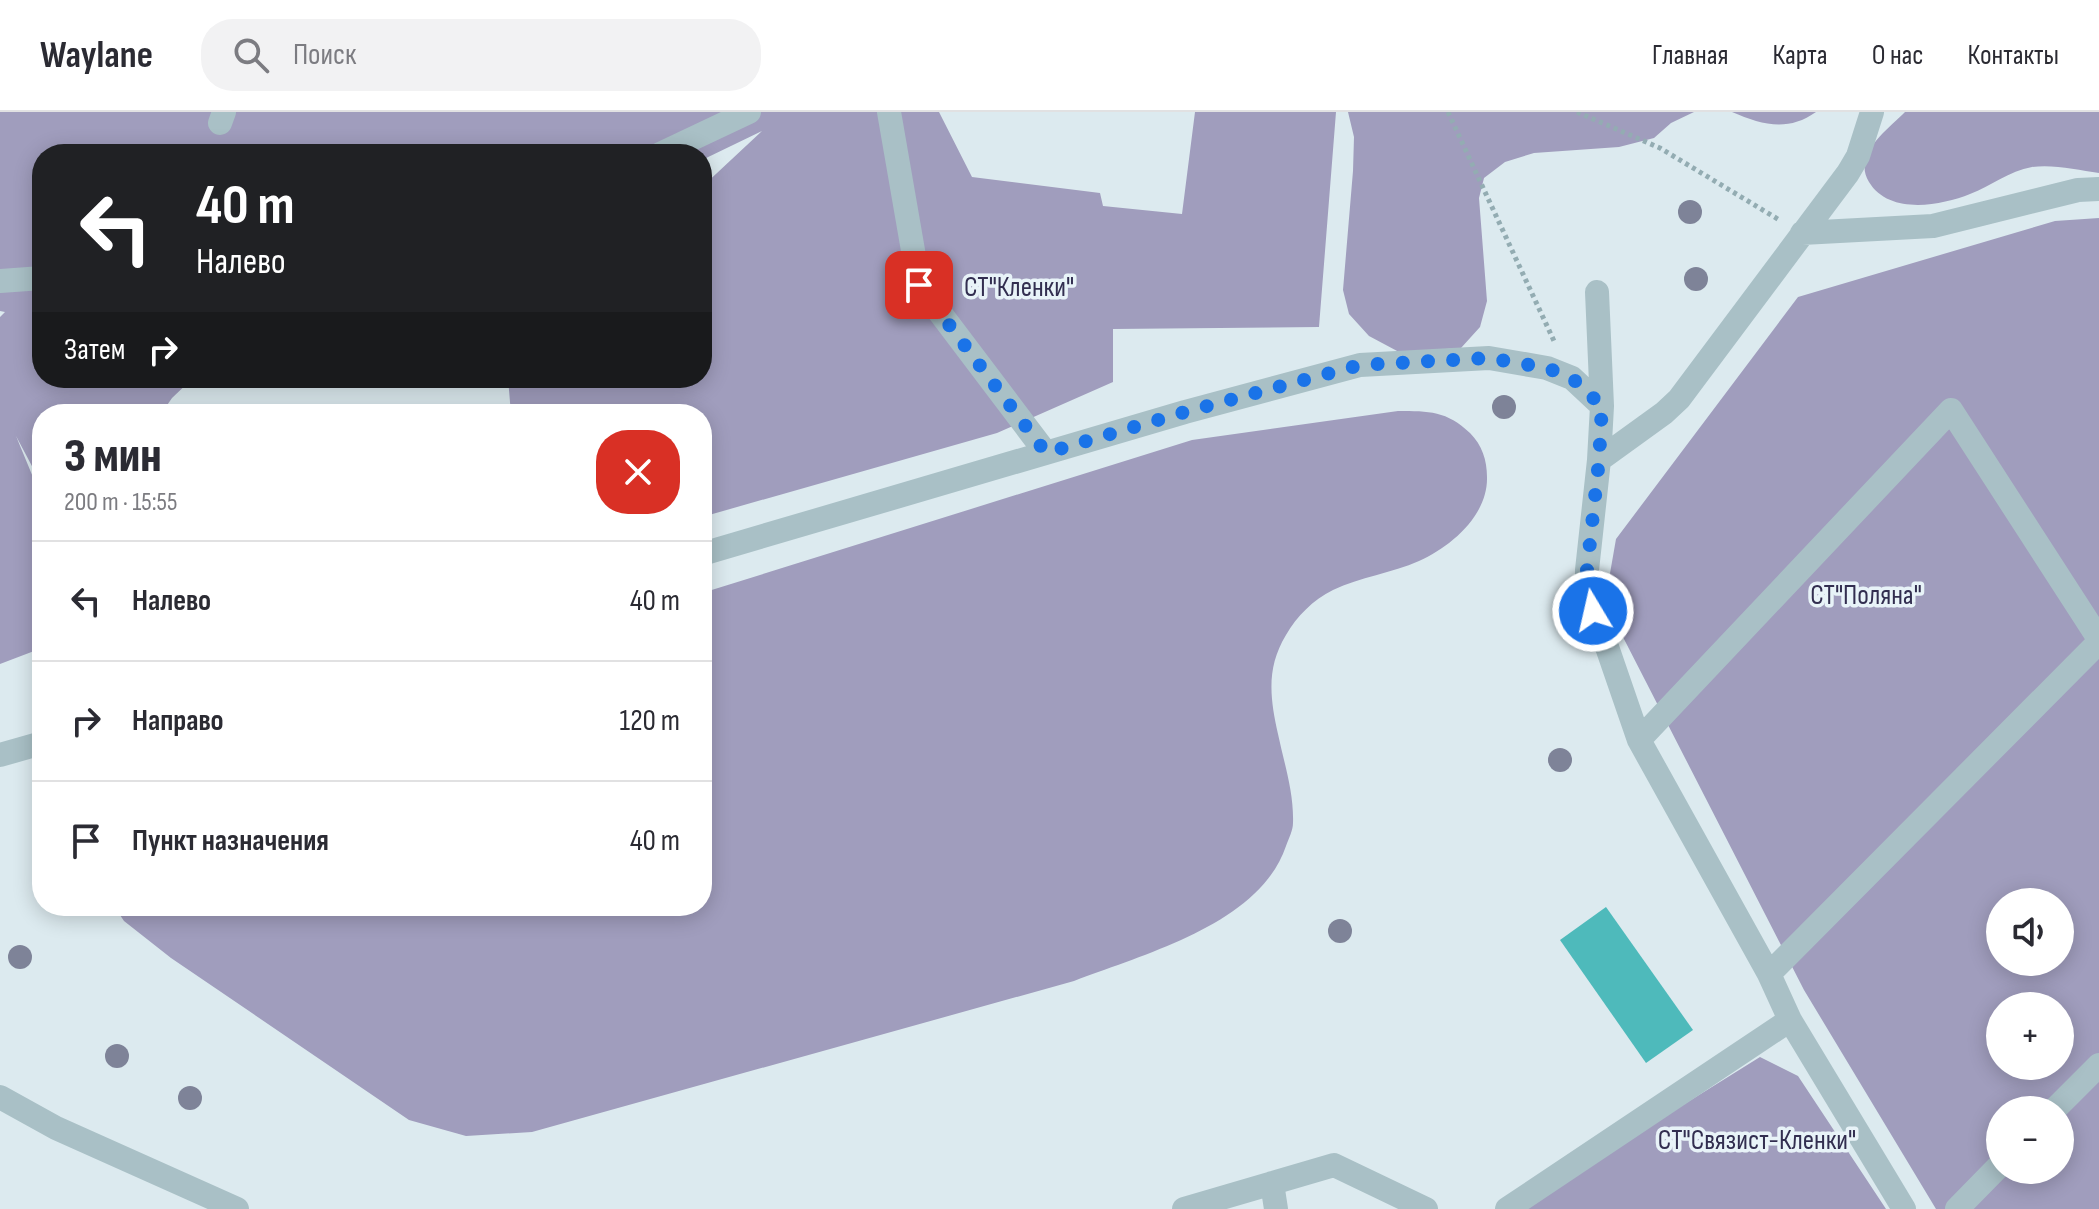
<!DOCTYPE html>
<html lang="ru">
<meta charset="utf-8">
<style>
body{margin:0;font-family:"Sofia Sans Condensed",sans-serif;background:#f2f2f3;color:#2b2b33;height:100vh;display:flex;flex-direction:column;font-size:30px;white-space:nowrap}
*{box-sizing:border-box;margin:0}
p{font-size:26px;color:#7c7c81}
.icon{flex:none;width:44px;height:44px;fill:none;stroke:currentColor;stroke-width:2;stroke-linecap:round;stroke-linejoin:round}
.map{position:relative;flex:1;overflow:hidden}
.panel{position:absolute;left:32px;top:292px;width:680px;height:512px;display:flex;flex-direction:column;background:#fff;border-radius:32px;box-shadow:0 4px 20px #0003}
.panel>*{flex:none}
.banner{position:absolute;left:32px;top:32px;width:680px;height:244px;border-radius:32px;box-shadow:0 4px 20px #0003;background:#202124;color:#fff;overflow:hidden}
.fabs{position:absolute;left:1986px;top:776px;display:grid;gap:16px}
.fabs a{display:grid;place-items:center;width:88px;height:88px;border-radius:50%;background:#fff;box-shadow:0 4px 20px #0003;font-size:40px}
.pin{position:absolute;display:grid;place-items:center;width:68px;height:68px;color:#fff;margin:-34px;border-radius:16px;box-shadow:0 4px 12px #0006}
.me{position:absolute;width:88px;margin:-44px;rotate:351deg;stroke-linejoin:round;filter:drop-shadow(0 0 6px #0008)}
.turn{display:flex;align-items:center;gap:28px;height:168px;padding:0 32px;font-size:36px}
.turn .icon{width:104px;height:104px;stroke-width:2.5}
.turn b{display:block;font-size:56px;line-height:68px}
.then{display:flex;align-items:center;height:76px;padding:0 32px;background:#0003;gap:16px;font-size:30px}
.round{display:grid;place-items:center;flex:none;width:84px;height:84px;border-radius:32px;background:#f2f2f3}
.headline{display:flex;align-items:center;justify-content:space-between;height:136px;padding:0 32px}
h1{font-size:48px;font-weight:800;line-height:60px}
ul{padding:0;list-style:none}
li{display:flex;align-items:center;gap:24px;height:120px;padding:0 32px;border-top:2px solid #e1e1e2}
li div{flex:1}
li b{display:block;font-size:30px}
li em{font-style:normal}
header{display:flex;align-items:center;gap:48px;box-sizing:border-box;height:112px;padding:0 40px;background:#fff;border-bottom:2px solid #e1e1e2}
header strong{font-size:38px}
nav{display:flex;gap:44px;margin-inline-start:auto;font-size:28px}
.search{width:560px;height:72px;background:#f2f2f3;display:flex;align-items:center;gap:20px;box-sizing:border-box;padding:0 28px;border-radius:32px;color:#7c7c81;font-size:30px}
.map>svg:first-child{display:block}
</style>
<header>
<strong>Waylane</strong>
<div class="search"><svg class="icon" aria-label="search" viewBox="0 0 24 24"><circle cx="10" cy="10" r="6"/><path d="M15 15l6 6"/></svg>Поиск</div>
<nav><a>Главная</a><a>Карта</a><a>О нас</a><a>Контакты</a></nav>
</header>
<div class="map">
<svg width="2099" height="1097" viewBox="0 0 2099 1097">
<rect width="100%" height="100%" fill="#dceaef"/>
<path fill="#a09dbd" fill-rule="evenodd" d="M0,0h939l33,65 128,16 3,13 79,8 13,-102h141l-17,215 -206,2v53l-116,51 -295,84v-103h-191l-3,-36h194v-191l60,-56 -60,29v-6h-660v224h151l-21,20 -11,16h-119v71l-26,-49 26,63v149l-42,16v-347l5,-5 -5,-1z
M1348,0h346l-23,11 -17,15 -35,9 -85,6 -29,9 -21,16 -5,20 8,103 -7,26 -19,21 -62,4 -30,-16 -20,-22 -6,-24 10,-119 1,-34z
M1732,0h84c-28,20 -54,13 -84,0z
M1905,0h194v61c-21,-3 -46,-9 -67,-6 -23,4 -41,19 -62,27 -30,12 -81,21 -101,-12 -17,-27 19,-53 36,-70z
M2099,106v991h-163l-132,-219 -199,-388 11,-63 182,-242 257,-76zM2000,790h60v60h-60zM2000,894h60v60h-60zM2000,998h60v60h-60z
M1398,299c31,0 49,0 72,22 12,12 17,27 17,44 1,38 -35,69 -68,84 -27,12 -59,16 -86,29 -20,10 -36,26 -47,45 -20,33 -16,63 -8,99 6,29 16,58 15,89 0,7 -4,15 -7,23 -26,78 -142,108 -212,135l-542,151 -66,4 -57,-16 -238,-162 -47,-37 -10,-15h588v-313l490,-153z
M1760,945l38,19 88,133h-370z"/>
<path fill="#4ebabb" d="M1606,795l87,123 -47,33 -86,-123z"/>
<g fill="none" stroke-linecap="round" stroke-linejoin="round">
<path stroke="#93acb2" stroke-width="5" stroke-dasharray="4 4" stroke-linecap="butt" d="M1448,0l106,229
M1577,0l83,36 121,73"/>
<path stroke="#a9c0c6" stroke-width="24" d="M889,0l30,173 127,168
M1872,0l-14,44 -10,17 -169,226 -15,14 -65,47 -12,110v19l52,151 130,234 21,46 114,189
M220,11l4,-11
M660,42l89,-42
M1802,121l131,-7 145,-36 21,-1
M0,169l42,-3
M1597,180l5,114 -3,54
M702,442l483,-142 175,-47 129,-7 58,10 25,10 30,28
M1639,628l312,-330 148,229
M0,643l42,-12
M1769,862l330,-332
M0,985l56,31 181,81
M2054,998l45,-45
M1272,1071l4,26
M1184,1097l150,-44 92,44
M1507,1097l283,-189
M1957,1097l43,-44"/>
</g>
<g fill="#7e8398">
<circle cx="1690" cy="100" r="12"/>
<circle cx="1696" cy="167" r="12"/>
<circle cx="1504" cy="295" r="12"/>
<circle cx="1560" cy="648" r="12"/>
<circle cx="1340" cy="819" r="12"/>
<circle cx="20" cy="845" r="12"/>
<circle cx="117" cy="944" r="12"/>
<circle cx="190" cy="986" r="12"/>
</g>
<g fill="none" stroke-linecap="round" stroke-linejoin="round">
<path stroke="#1a73e8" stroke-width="14" stroke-dasharray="0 25.2" d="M919,173l127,168 139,-41 175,-47 129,-7 58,10 25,10 30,28 -3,54 -12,110v19l6,22"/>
</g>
<g text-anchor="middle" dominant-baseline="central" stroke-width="7" stroke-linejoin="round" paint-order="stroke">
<g font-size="28" fill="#322e50" stroke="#e8f3f8">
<text x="1019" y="175">СТ"Кленки"</text>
<text x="1866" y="483">СТ"Поляна"</text>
<text x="1757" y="1028">СТ"Связист-Кленки"</text>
</g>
</g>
</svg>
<div class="fabs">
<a><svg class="icon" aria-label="sound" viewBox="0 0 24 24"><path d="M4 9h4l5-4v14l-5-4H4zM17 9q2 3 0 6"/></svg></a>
<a>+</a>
<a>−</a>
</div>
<div class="pin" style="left:919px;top:173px;background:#d93025"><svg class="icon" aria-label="arrive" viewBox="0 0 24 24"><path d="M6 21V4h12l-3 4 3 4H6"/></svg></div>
<svg class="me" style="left:1593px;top:499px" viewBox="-20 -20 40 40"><circle r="17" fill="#1a73e8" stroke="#fff" stroke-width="3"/><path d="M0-11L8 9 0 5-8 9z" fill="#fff"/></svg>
<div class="banner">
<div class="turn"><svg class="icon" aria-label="left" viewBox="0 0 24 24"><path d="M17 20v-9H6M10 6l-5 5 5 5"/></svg><div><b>40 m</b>Налево</div></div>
<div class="then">Затем<svg class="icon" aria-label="right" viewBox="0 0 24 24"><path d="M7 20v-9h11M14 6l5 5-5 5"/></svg></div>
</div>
<section class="panel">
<div class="headline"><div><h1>3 мин</h1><p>200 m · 15:55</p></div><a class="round" style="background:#d93025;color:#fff"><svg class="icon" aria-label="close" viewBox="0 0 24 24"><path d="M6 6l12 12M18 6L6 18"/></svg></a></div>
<ul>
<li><svg class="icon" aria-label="left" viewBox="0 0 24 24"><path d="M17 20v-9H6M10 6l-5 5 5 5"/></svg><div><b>Налево</b></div><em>40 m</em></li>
<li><svg class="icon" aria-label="right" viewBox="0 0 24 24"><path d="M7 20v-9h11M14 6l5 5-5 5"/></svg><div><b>Направо</b></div><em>120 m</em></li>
<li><svg class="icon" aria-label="arrive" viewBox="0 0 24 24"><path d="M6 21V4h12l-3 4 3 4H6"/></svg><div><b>Пункт назначения</b></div><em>40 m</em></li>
</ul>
</section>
</div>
